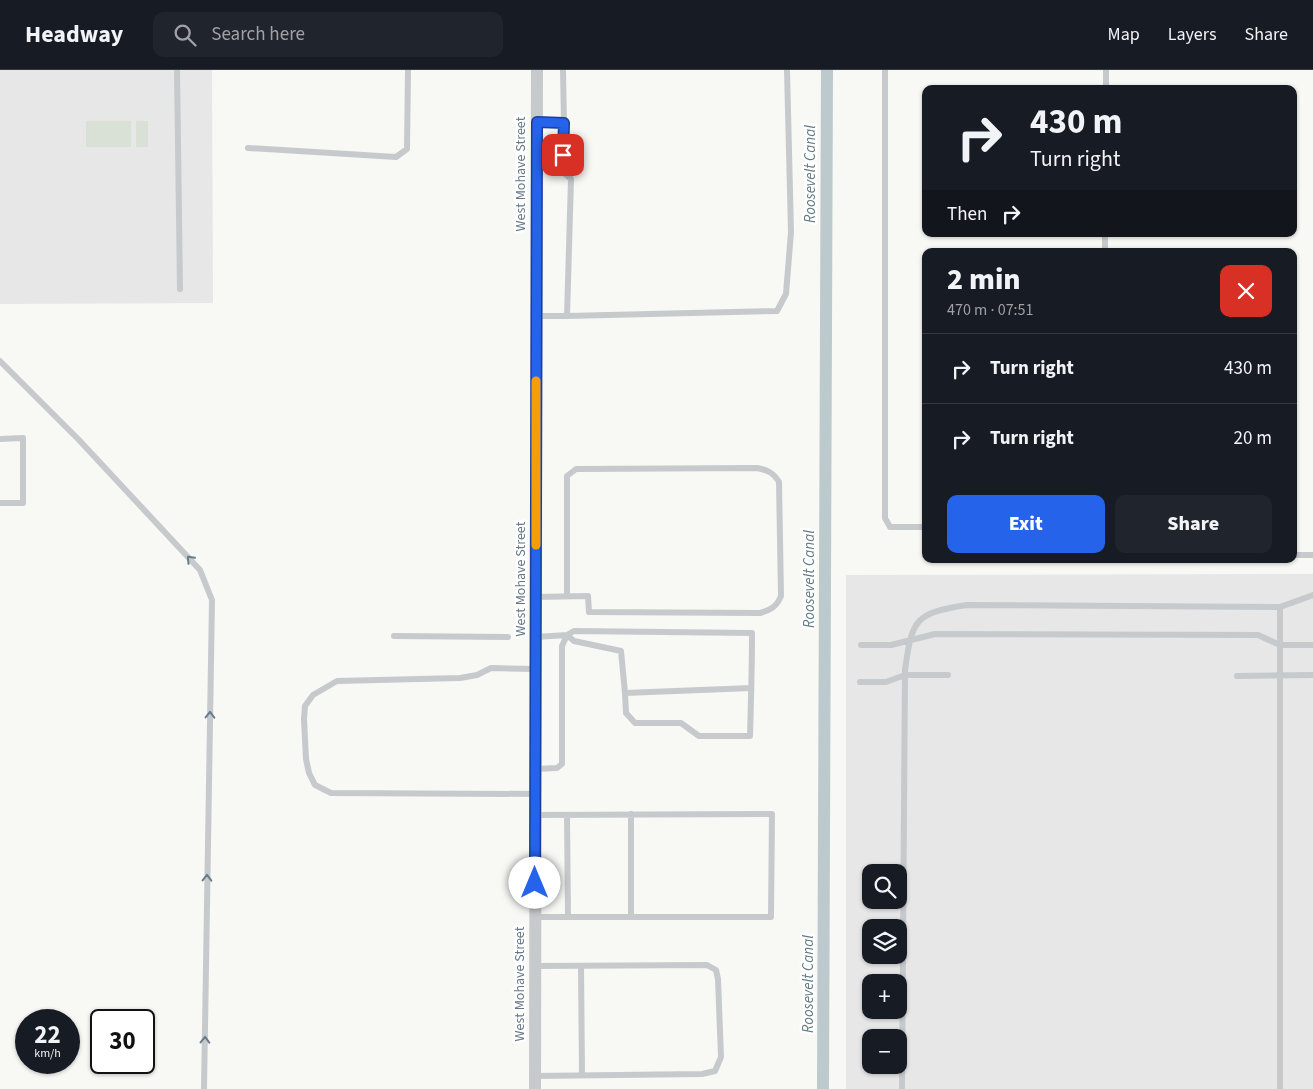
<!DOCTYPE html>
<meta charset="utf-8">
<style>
body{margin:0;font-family:"Source Sans 3",sans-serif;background:#20242c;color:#f1f3f6;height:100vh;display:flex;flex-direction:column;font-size:19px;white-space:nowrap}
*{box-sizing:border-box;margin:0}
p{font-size:16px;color:#9ea1a6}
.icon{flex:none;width:28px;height:28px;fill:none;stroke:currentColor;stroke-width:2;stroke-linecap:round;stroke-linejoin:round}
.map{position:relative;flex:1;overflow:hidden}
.sheet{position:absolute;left:922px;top:178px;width:375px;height:315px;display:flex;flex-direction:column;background:#171b24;border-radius:10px;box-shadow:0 1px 4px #0004}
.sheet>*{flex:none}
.hud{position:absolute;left:922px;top:15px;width:375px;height:152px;border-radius:10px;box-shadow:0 1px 4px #0004;background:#171b24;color:#f1f3f6;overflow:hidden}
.tools{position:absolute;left:862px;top:794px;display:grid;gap:10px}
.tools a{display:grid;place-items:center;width:45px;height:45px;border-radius:10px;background:#171b24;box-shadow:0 1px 4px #0004;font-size:25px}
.speed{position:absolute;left:15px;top:939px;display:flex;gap:10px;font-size:25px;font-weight:700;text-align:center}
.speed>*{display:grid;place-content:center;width:65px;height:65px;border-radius:50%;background:#171b24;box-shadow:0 1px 4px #0004;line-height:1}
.speed small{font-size:12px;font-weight:400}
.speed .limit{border:2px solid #111;border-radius:8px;background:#fff;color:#111}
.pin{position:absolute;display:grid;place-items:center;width:42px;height:42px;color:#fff;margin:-21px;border-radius:10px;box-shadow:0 2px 8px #0006}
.me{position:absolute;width:55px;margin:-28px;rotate:0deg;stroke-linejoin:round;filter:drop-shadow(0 0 4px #0008)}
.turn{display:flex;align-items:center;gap:18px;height:105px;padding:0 25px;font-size:22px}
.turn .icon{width:65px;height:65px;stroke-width:2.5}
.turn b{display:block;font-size:35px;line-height:42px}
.then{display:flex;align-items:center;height:48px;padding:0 25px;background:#0003;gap:10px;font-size:19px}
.round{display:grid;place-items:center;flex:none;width:52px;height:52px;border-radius:10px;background:#20242c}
.headline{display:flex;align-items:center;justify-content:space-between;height:85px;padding:0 25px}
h1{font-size:30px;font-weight:800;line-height:38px}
.cta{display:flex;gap:10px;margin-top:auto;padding:10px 25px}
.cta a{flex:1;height:58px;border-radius:10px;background:#2563eb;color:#fff;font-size:20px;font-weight:800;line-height:58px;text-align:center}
.cta a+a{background:#20242c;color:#f1f3f6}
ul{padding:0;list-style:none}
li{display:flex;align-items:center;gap:15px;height:70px;padding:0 25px;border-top:1px solid #363941}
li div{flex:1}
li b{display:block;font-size:19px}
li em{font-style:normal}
header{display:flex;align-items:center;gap:30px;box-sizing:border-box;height:70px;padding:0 25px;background:#171b24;border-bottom:1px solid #363941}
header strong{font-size:24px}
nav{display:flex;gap:28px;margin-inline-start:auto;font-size:18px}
.search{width:350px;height:45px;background:#20242c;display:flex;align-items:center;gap:12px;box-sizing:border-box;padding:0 18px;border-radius:10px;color:#9ea1a6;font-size:19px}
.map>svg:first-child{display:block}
</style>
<header>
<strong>Headway</strong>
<div class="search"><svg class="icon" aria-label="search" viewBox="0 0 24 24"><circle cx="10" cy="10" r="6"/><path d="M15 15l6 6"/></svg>Search here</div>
<nav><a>Map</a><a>Layers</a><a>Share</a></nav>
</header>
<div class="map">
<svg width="1313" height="1019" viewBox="0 0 1313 1019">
<rect width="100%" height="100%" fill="#f8f8f5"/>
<path fill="#e6e7e6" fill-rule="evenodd" d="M0,0h212l1,233 -213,1z
M1313,504v515h-467v-514zM871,802h28v28h-28zM871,858h28v27h-28zM871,912h28v28h-28zM871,968h28v27h-28z"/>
<path fill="#d9e0d6" d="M86,51h45v26h-45z
M136,51h12v26h-12z"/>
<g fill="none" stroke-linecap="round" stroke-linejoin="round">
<path stroke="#bcc9cd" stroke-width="12" d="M823,1019l4,-1019"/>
<path stroke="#c6cacd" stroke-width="6" d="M177,0l3,219
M563,0l1,53
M885,0v448l5,9h36
M1106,19v-19
M248,78l148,9 11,-8 1,-79
M1105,181v-17
M536,246h31l4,-137 -8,-7 1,-49 -27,-1
M567,246l210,-5 9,-17 5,-62 -4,-162
M0,291l79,79 121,130 12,30 -8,489
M0,369l23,-1v65h-23
M1294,485h19
M536,527l52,-1 1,16 171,1c11,-3 17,-7 21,-17l-2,-114c-6,-10 -12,-12 -22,-14l-181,1 -9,7v120
M1280,537v482
M394,566l114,1
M535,567l32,-2 7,6 47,10 4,42
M861,575h30l44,-11 323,1 22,10h33
M1237,606l76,-1
M860,612h26l19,-7h43
M535,699l22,-1 5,-4v-118l5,-11 7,-4 178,2c0,34 -1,68 -2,103h-51l-18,-13h-46l-9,-10 -1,-20 126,-5
M535,724l-204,-1 -16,-8 -6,-12 -3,-14 -2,-40 1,-13 8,-11 24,-14 123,-3 17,-3 14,-7 44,1
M631,744v103
M535,745l237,-1 -1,103h-236
M567,745l1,101
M581,896l1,109
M535,1006l167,-2 13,-3 6,-14 -3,-78 -2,-9 -9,-5 -172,1
M902,1019l3,-419c7,-51 10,-57 62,-65l313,2 33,-12"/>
<path stroke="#c6cacd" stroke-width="12" d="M535,1019l2,-1019"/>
</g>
<defs><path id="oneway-chevron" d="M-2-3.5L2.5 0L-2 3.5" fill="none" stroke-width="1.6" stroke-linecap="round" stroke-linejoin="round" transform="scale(1.25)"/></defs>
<g stroke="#6a7c8b">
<use href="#oneway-chevron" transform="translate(190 489) rotate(-133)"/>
<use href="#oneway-chevron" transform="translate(210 645) rotate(-89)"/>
<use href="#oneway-chevron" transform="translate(207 808) rotate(-89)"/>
<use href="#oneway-chevron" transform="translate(205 970) rotate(-89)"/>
</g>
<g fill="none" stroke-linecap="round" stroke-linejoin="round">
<defs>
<path id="route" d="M535,813l2,-761 27,1 -1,32"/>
</defs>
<use href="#route" stroke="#184099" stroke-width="12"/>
<use href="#route" stroke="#2563eb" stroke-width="9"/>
<path stroke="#f59e0b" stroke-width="9" d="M536,475v-164"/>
</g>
<g text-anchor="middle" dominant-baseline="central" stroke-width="5" stroke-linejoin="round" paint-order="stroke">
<g font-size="14" fill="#657888" stroke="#fff">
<text transform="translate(521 104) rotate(-90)">West Mohave Street</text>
<text transform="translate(521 509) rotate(-90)">West Mohave Street</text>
<text transform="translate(520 914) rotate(-90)">West Mohave Street</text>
</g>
<g font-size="15" font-style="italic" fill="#617a83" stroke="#fff">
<text transform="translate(810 104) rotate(-90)">Roosevelt Canal</text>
<text transform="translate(809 509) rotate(-90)">Roosevelt Canal</text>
<text transform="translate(808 914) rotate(-90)">Roosevelt Canal</text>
</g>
</g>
</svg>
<div class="tools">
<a><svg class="icon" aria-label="search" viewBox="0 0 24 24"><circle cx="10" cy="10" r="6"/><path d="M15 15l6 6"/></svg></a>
<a><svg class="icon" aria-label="layers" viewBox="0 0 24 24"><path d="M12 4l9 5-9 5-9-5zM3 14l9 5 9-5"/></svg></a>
<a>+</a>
<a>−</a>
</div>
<div class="speed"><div>22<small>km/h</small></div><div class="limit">30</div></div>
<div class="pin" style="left:563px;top:85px;background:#d93025"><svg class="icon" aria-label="arrive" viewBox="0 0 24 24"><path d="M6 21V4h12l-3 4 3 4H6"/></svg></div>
<svg class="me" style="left:535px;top:813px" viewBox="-20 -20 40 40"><circle r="19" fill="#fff"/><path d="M0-13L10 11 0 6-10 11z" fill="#2563eb"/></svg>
<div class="hud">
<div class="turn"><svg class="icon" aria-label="right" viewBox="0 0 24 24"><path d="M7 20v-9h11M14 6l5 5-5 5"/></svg><div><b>430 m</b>Turn right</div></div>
<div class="then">Then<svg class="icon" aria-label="right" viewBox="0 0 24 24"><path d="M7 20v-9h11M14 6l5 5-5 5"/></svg></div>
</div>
<section class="sheet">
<div class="headline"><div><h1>2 min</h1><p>470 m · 07:51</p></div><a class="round" style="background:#d93025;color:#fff"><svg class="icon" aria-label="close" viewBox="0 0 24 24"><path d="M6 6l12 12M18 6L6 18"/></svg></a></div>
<ul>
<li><svg class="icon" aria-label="right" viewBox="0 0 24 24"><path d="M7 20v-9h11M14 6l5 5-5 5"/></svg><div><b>Turn right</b></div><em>430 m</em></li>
<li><svg class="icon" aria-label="right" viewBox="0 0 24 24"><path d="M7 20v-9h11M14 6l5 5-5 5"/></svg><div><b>Turn right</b></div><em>20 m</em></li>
</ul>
<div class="cta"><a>Exit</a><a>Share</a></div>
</section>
</div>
